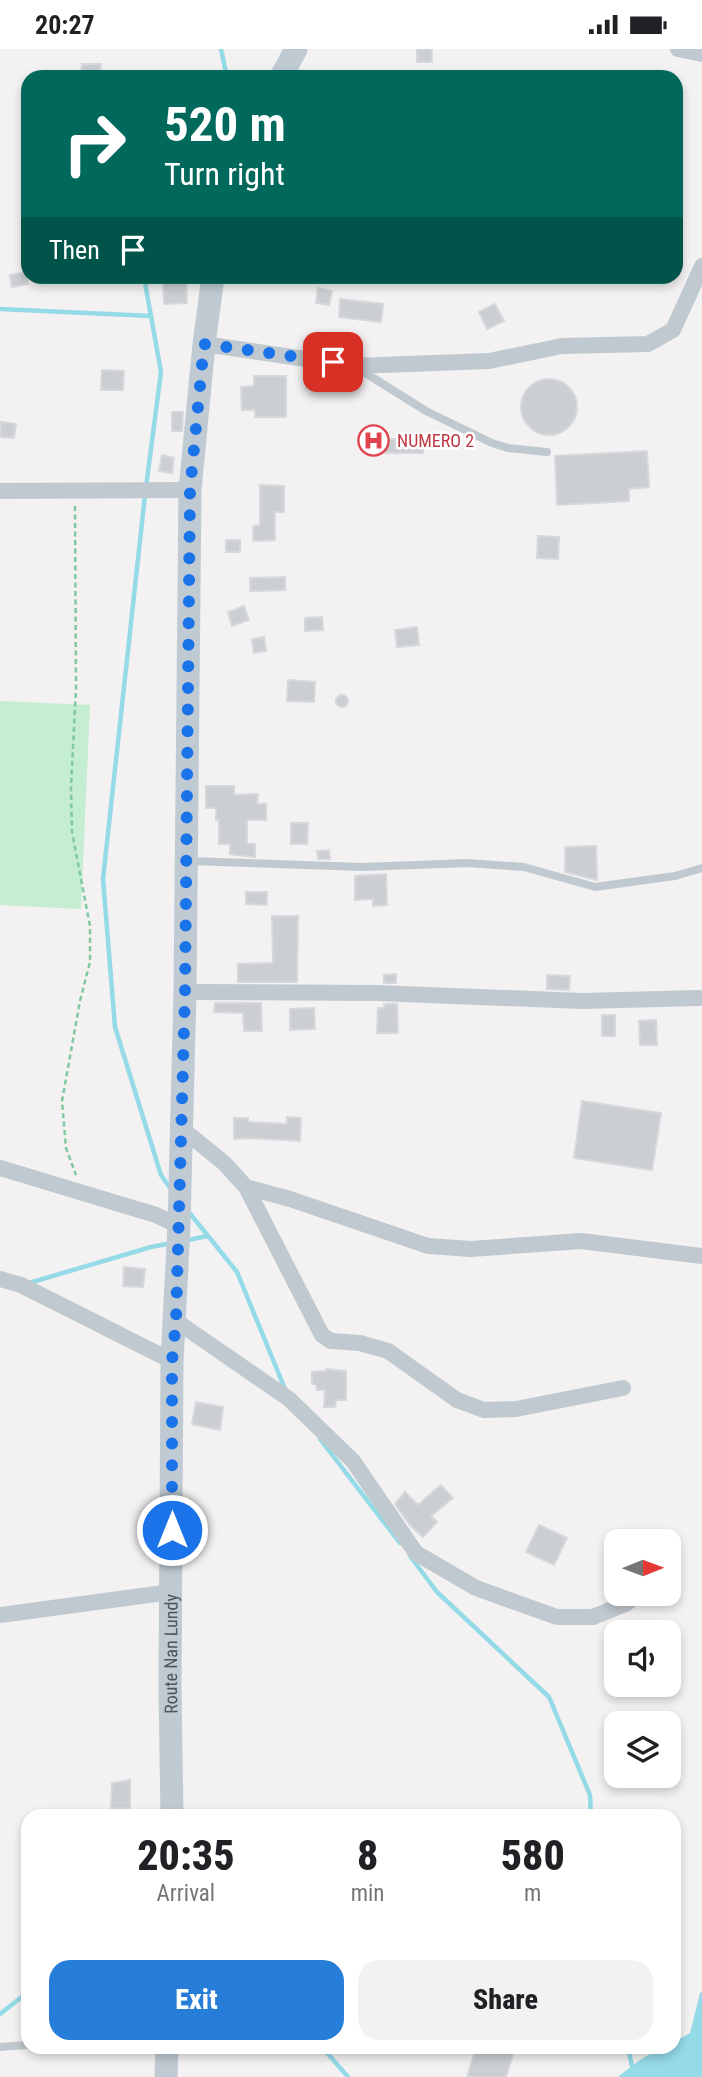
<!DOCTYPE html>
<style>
body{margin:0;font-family:"Roboto Condensed",sans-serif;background:#f2f2f2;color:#202124;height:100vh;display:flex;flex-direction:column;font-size:26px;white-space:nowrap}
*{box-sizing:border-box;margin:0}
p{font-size:23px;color:#757577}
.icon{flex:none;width:38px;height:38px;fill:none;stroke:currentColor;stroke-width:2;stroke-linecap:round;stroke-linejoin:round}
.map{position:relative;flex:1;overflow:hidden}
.drawer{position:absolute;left:21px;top:1760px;width:660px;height:245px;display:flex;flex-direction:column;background:#fff;border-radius:21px;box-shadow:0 4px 10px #0003}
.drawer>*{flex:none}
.top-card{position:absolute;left:21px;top:21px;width:662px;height:214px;border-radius:21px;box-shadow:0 4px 10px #0003;background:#00695c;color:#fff;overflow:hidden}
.needle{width:46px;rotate:89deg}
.controls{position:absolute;left:604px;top:1480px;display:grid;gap:14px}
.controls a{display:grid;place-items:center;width:77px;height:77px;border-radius:14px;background:#fff;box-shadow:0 4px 10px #0003;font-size:35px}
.pin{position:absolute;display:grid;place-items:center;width:60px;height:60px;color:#fff;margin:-30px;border-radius:14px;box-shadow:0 4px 10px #0006}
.me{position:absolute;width:77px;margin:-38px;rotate:0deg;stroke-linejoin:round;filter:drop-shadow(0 0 5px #0008)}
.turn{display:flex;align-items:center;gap:24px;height:147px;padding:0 28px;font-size:32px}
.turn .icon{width:91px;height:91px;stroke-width:2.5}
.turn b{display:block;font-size:49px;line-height:60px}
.then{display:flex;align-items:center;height:66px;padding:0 28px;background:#0003;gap:14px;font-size:26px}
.eta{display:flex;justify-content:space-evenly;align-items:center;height:119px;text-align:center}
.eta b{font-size:42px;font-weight:800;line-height:49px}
.primary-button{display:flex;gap:14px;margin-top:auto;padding:14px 28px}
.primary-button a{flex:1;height:80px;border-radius:21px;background:#267ed9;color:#fff;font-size:28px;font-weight:800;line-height:80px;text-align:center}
.primary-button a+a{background:#f2f2f2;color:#202124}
.status{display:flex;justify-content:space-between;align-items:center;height:49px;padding:0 35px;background:#fff;direction:ltr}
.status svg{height:19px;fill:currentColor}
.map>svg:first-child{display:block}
</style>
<div class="status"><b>20:27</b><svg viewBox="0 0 49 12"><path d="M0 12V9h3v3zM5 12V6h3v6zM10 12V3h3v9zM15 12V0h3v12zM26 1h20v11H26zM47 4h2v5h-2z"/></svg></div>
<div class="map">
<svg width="702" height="2028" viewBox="0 0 702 2028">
<rect width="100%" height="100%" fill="#f3f1f1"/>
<path fill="#c4edd1" d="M0,652l90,4 -9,204 -81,-4z"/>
<path fill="#94dae7" d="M702,1943v85h-84c15,-12 36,-30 56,-30v-5l16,-9 10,-40z"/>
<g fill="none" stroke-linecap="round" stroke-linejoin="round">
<path stroke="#94dae7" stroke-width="4.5" d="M221,0l6,28
M144,228l17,95 -15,115
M0,260l151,7
M145,446l-42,384 12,148 46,148 9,13
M188,1162l49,61 48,117
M184,1192l23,-5
M29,1234l122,-36 21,-4
M320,1390l80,104
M410,1507l27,36 112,105 41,98 1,22
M0,1965l28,-22
M322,1998l26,30
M628,1998l4,19"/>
</g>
<path fill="#cbced3" stroke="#d6d8dc" stroke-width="2" d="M417,0h15v13h-15z
M82,15h19l-2,13h-18z
M26,223l2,12 -16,3 -2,-12z
M163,228h23l1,26 -23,1z
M318,239l14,3 -3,14 -13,-2z
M340,250l43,5 -2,18 -42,-5z
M495,255l9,17 -17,8 -8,-17z
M102,321l22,1 -1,19h-22z
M254,327h32v41h-31v-7h-13l-1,-23 13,-1z
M521 358a28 28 0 1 1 56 0a28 28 0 1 1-56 0Z
M172,363h11l-1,19h-10z
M1,373l15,2 -2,14 -14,-1z
M385,390h38v14h-38z
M647,402l2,36 -20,2v12l-72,4 -2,-49z
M162,406l12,3 -2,15 -13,-2z
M260,436l24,1v26h-9v28l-22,1v-15l7,-1z
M538,487l21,1 -1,22 -21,-1z
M226,491h14v12h-14z
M285,528v13l-35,1v-13z
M244,557l5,14 -17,6 -4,-14z
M322,568l1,13 -18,1v-13z
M417,578l2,18 -22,2 -2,-17z
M264,588l2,14 -12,2 -2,-14z
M288,631l27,2 -1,20 -27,-1z
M336 652a6 6 0 1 1 12 0a6 6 0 1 1-12 0Z
M206,737h28v9l24,-1 -1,10h9v16h-19v24h8v13l-25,-3v-10h-11v-24h-3v-12h-10z
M291,774h17l-1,21h-16z
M596,797l1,34 -32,-8v-25z
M329,801l1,9h-12l-1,-8z
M386,825l1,31 -14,1v-7l-18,1v-24z
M246,843h21v13l-21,-1z
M272,867h26l-1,66h-59v-18l33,-1 2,-1z
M396,925v9h-12v-8z
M547,926l23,1 -1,14 -22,-1z
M215,954h46l1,28h-18l-1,-18 -29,-1z
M384,955h13l1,29h-21l1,-25h7z
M314,959l1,21 -25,1v-21z
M602,966h13v21h-13z
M656,971l1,25h-17l-1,-24z
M582,1052l79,12 -9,57 -78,-12z
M287,1068l14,1 -1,23 -52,-3 -14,1v-21h14v4l39,2z
M124,1218l21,2 -2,18 -20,-1z
M326,1320l20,2v29h-10l-1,7h-11l1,-17h-8l-1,-6h-4v-12l14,-1z
M196,1353l27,5 -3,23 -28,-6z
M441,1436l12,13 -22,18 6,6 -14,15 -13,-12 -15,-21 10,-12 13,13z
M539,1476l28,13 -13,27 -28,-13z
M130,1731v28h-19l1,-25z
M476,1998h23l15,5 -8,25h-39z"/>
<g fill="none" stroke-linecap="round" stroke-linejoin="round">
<path stroke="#7ec9a0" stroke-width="2.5" stroke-dasharray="5 3.5" stroke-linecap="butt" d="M75,457l1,183 -5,98 1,45 18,94v36l-10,39 -18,100 4,47 10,27"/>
<path stroke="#c0c9cf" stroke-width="8" d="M359,320l67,42 66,32 16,5 39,4
M190,812l173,6 104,-4 57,4 71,20 80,-11 27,-8
M0,1998l28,-2"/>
<path stroke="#c0c9cf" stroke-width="16" d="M678,0l24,5
M204,295l150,22 135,-5 73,-15 86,-2 25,-14 29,-64
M0,442l190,-1
M185,943l192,1 205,8 117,-3
M181,1079l43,35 22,24 76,148 9,6 29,2 28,8 69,49 27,10 32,-1 107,-21
M0,1119l156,47 23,11
M246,1138l44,12 138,47 43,3 110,-8 121,15
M0,1230l21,6 151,76
M176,1272l113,78 64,62 63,92 60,35 81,29h36l32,-13 15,-10
M0,1566l171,-23"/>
<g stroke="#c0cad3" stroke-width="23">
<path d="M281,28l15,-28"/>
<path id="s1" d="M172,1768l-2,-130 2,-326 7,-135 6,-234 5,-502 14,-146 9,-67"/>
<path d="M166,2028l1,-30"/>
</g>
</g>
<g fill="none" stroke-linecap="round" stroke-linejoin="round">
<path stroke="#1a73e8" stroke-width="12" stroke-dasharray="0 21.6" d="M172,1481v-169l4,-40 9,-329 5,-502 14,-146 129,18"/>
</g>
<defs>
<symbol id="hospital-ring" viewBox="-11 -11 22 22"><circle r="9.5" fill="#fff" stroke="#e0444e" stroke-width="1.5"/><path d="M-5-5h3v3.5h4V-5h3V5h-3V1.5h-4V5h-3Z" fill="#e0444e"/></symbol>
</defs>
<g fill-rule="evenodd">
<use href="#hospital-ring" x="356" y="374" width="35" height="35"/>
</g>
<g text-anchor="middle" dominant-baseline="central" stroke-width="5" stroke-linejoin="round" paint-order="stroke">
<g font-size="18" fill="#be3a42" stroke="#fff" text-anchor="start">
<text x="397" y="391">NUMERO 2</text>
</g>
<g font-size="18" fill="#4a555d" stroke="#fff">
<text stroke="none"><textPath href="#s1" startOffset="163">Route Nan Lundy</textPath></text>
</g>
</g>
</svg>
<div class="controls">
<a><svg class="needle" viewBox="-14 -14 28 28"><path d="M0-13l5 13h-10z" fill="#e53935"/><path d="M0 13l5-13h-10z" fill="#757577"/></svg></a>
<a><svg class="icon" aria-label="sound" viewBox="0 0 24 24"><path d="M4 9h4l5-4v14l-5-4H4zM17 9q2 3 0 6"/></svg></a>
<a><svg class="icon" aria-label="layers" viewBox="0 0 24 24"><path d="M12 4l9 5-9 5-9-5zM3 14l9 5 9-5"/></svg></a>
</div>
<div class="pin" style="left:333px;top:313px;background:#d93025"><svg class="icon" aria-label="arrive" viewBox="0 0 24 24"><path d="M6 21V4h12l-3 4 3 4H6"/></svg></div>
<svg class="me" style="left:172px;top:1481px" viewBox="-20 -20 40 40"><circle r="17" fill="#1a73e8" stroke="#fff" stroke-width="3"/><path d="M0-11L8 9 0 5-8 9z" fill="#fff"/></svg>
<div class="top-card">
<div class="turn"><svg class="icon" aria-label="right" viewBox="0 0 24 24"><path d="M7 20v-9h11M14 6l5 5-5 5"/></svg><div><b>520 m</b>Turn right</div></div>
<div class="then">Then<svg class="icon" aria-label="arrive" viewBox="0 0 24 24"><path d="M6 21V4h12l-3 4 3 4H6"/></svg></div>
</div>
<section class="drawer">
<div class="eta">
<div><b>20:35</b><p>Arrival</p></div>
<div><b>8</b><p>min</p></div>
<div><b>580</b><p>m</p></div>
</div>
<div class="primary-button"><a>Exit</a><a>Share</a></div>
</section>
</div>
